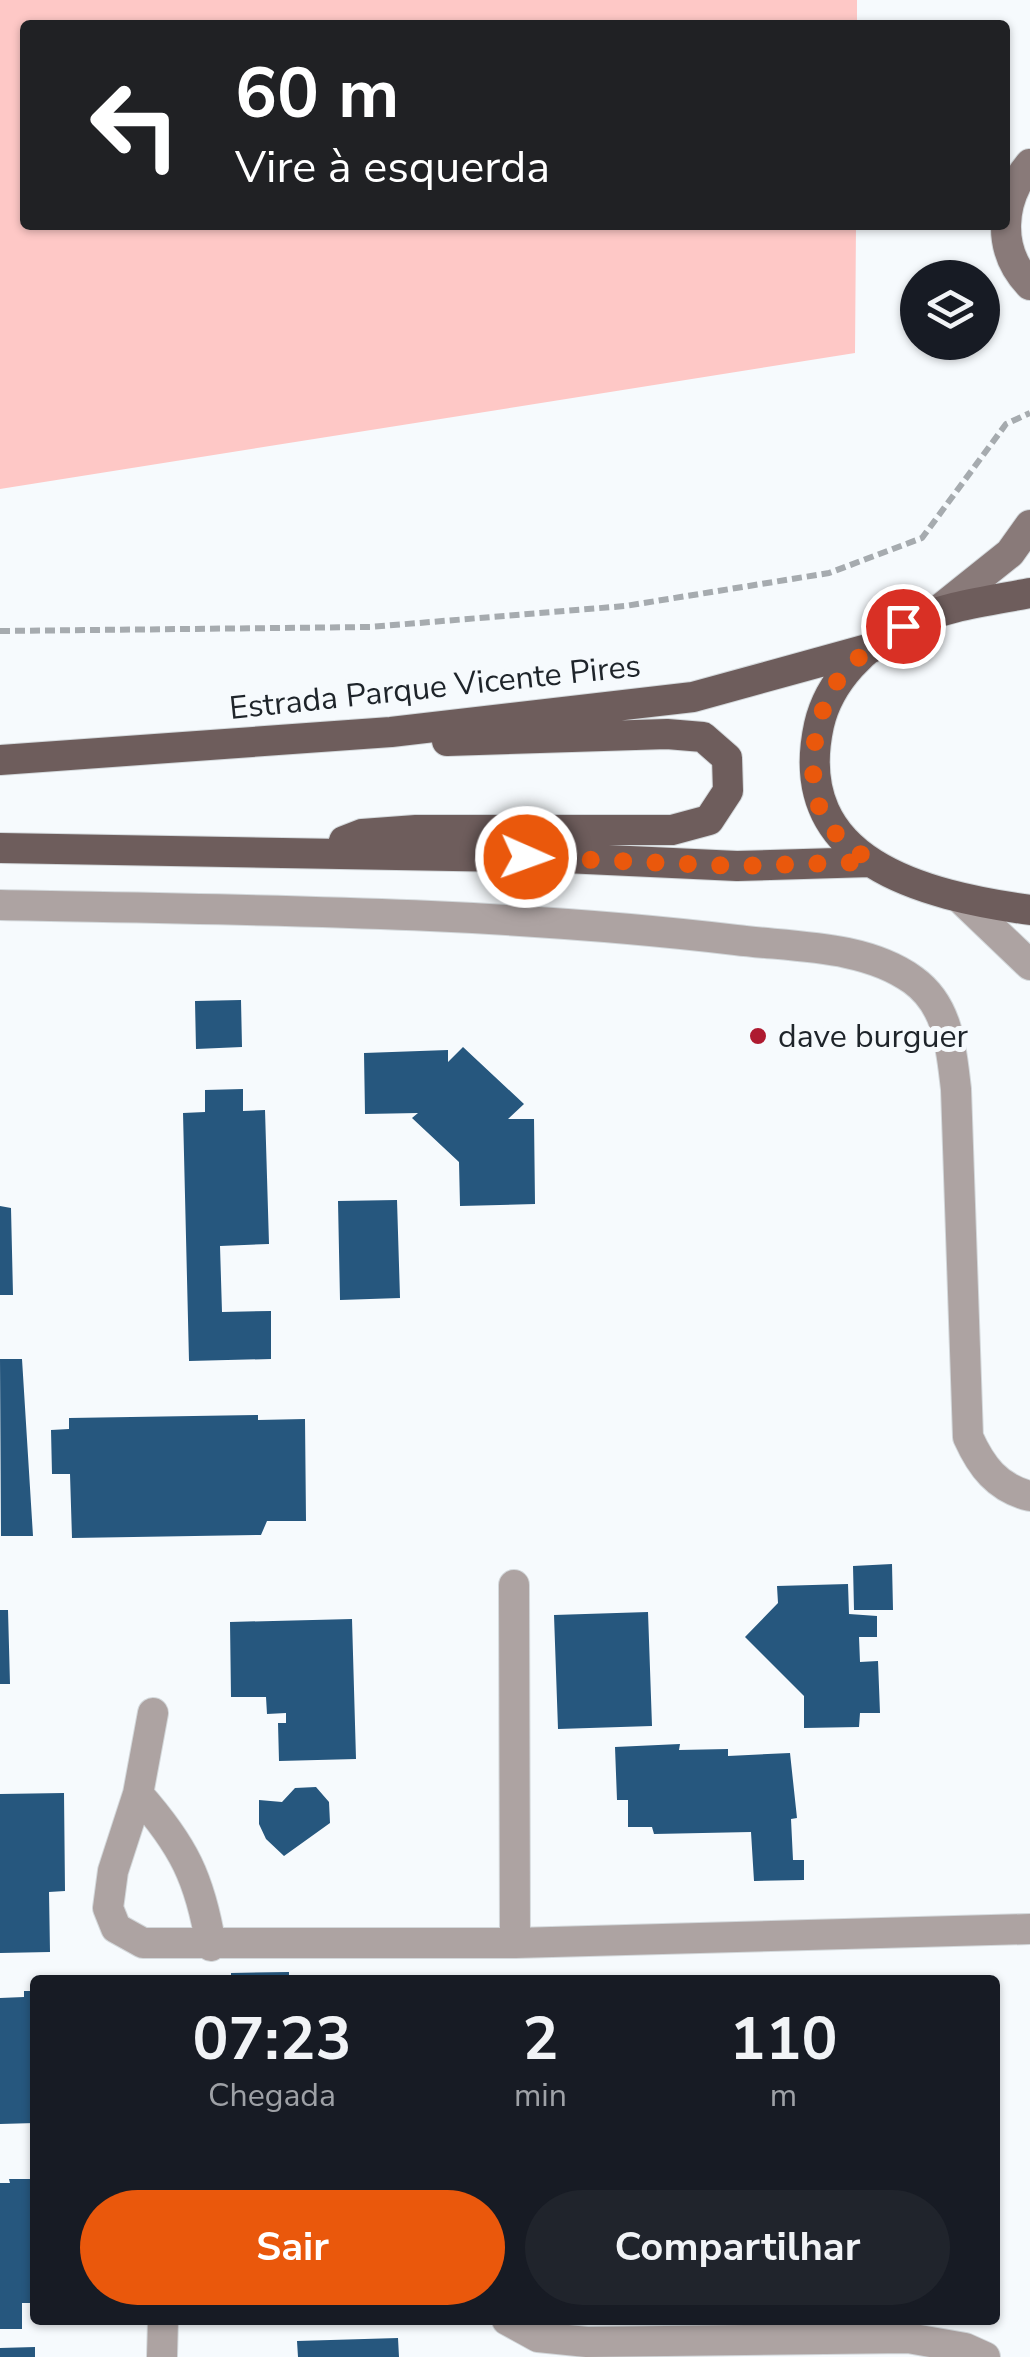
<!DOCTYPE html>
<html lang="pt">
<meta charset="utf-8">
<style>
body{margin:0;font-family:"Nunito Sans",sans-serif;background:#20242c;color:#f1f3f6;height:100vh;display:flex;flex-direction:column;font-size:38px;white-space:nowrap}
*{box-sizing:border-box;margin:0}
p{font-size:32px;color:#9ea1a6}
.icon{flex:none;width:55px;height:55px;fill:none;stroke:currentColor;stroke-width:2;stroke-linecap:round;stroke-linejoin:round}
.map{position:relative;flex:1;overflow:hidden}
.panel{position:absolute;left:30px;top:1975px;width:970px;height:350px;display:flex;flex-direction:column;background:#171b24;border-radius:10px;box-shadow:0 2px 8px #0004}
.panel>*{flex:none}
.top-card{position:absolute;left:20px;top:20px;width:990px;height:210px;border-radius:10px;box-shadow:0 2px 8px #0004;background:#202124;color:#fff;overflow:hidden}
.controls{position:absolute;left:900px;top:260px;display:grid;gap:20px}
.controls a{display:grid;place-items:center;width:100px;height:100px;border-radius:50%;background:#171b24;box-shadow:0 2px 8px #0004;font-size:50px}
.pin{position:absolute;display:grid;place-items:center;width:85px;height:85px;color:#fff;margin:-42px;border:5px solid #fff;border-radius:50%;box-shadow:0 2px 10px #0007}
.me{position:absolute;width:110px;margin:-55px;rotate:92deg;stroke-linejoin:round;filter:drop-shadow(0 0 8px #0008)}
.turn{display:flex;align-items:center;gap:35px;height:210px;padding:0 50px;font-size:45px}
.turn .icon{width:130px;height:130px;stroke-width:2.5}
.turn b{display:block;font-size:70px;line-height:85px}
.eta{display:flex;justify-content:space-evenly;align-items:center;height:170px;text-align:center}
.eta b{font-size:60px;font-weight:700;line-height:70px}
.action{display:flex;gap:20px;margin-top:auto;padding:20px 50px}
.action a{flex:1;height:115px;border-radius:60px;background:#ea580c;color:#fff;font-size:40px;font-weight:700;line-height:115px;text-align:center}
.action a+a{background:#20242c;color:#f1f3f6}
.map>svg:first-child{display:block}
</style>
<div class="map">
<svg width="1030" height="2357" viewBox="0 0 1030 2357">
<rect width="100%" height="100%" fill="#f6fafd"/>
<path fill="#fec8c6" d="M0,0h857v25h-832v200h831l-1,128 -855,136z"/>
<path fill="#26577e" d="M241,1000l1,47 -46,2 -1,-48z
M463,1047l61,57 -16,15h26l1,85 -75,2 -1,-44 -47,-44 6,-5 -53,1 -1,-61 84,-3v12z
M243,1089v22l22,-1 4,134 -49,2 2,66 49,-1v48l-82,2 -6,-248 22,-1v-22z
M397,1200l3,98 -60,2 -2,-99z
M0,1206l11,2 2,87h-13z
M0,1359h22l11,177h-32z
M258,1415v5l47,-1 1,102h-39l-6,14 -189,3 -2,-64h-18l-1,-44 18,-1v-11z
M892,1564l1,46h-39l-1,-44z
M848,1584l1,30 28,2v21h-18l1,25 18,-1 2,52h-20l-1,14 -55,1v-32l-59,-59 33,-34 -1,-17z
M0,1610h8l2,74h-10z
M648,1612l4,114 -94,3 -4,-114z
M352,1619l4,140 -77,2 -1,-38h8v-10l-19,1 -1,-17h-35l-1,-75z
M680,1744l-1,6 49,-1v7l62,-3 7,65 -6,1 2,41h11v20l-50,1 -3,-49 -97,2 -2,-7h-24v-27h-11l-2,-53z
M316,1787l13,15 1,21 -46,33 -18,-17 -7,-15v-24l23,2 13,-14z
M64,1793l1,98 -16,1 1,60 -50,1v-159z
M289,1972v8h-58v-7z
M24,1991h11v132l-35,1v-126l24,-1z
M9,2179h26v124h-13v26h-22v-146h10z
M398,2338l1,19h-101l-1,-16z
M35,2347v10h-35v-9z"/>
<g fill="none" stroke-linecap="round" stroke-linejoin="round">
<defs>
<path id="street" d="M962,900l68,65
M0,905c246,5 492,6 736,35 57,7 129,5 177,40 36,26 38,68 43,109l12,348c13,29 29,51 62,59
M514,1585l1,358
M153,1713l-15,81 -25,77 -5,37 8,20 27,15h372l515,-14
M138,1794c45,51 62,84 73,152
M507,2320l31,17 49,5 321,-4 57,10 20,9
M162,2357l1,-37"/>
<path id="secondary" d="M1030,164c-30,36 -34,86 0,121
M935,613l75,-60 20,-28"/>
<path id="primary" d="M1030,593c-42,8 -86,13 -125,32 -40,20 -76,56 -86,100 -30,138 105,170 211,185
M0,760l391,-28 302,-35 178,-49
M344,841l18,-7 54,-4h256l37,-10 19,-29 -1,-33 -24,-21 -36,-3 -220,7
M0,848l565,10 172,8 133,-4"/>
</defs>
<use href="#street" stroke="#d3d8db" stroke-width="32"/>
<use href="#secondary" stroke="#d3d8db" stroke-width="32"/>
<use href="#primary" stroke="#d3d8db" stroke-width="32"/>
<path stroke="#a6abaf" stroke-width="6" stroke-dasharray="10 5" stroke-linecap="butt" d="M0,631l370,-4 255,-21 204,-33 93,-35 84,-114 24,-11"/>
<use href="#street" stroke="#ada3a2" stroke-width="30"/>
<use href="#secondary" stroke="#897a79" stroke-width="30"/>
<use href="#primary" stroke="#6e5d5c" stroke-width="30"/>
</g>
<g fill="none" stroke-linecap="round" stroke-linejoin="round">
<path stroke="#ea580c" stroke-width="18" stroke-dasharray="0 32.4" d="M526,857l211,9 133,-4c-12,-11 -31,-23 -41,-36 -28,-40 -16,-114 12,-150 16,-21 41,-35 62,-50"/>
</g>
<circle fill="#ae1a30" stroke="#f6fafd" stroke-width="4" cx="758" cy="1036" r="10"/>
<g text-anchor="middle" dominant-baseline="central" stroke-width="10" stroke-linejoin="round" paint-order="stroke">
<g font-size="32" fill="#1e242a" stroke="#f6fafd">
<text transform="translate(435 687) rotate(-6)">Estrada Parque Vicente Pires</text>
</g>
<g font-size="32" fill="#1e242a" stroke="#f6fafd" text-anchor="start">
<text x="778" y="1036">dave burguer</text>
</g>
</g>
</svg>
<div class="controls">
<a><svg class="icon" aria-label="layers" viewBox="0 0 24 24"><path d="M12 4l9 5-9 5-9-5zM3 14l9 5 9-5"/></svg></a>
</div>
<div class="pin" style="left:903px;top:626px;background:#d93025"><svg class="icon" aria-label="arrive" viewBox="0 0 24 24"><path d="M6 21V4h12l-3 4 3 4H6"/></svg></div>
<svg class="me" style="left:526px;top:857px" viewBox="-20 -20 40 40"><circle r="17" fill="#ea580c" stroke="#fff" stroke-width="3"/><path d="M0-11L8 9 0 5-8 9z" fill="#fff"/></svg>
<div class="top-card">
<div class="turn"><svg class="icon" aria-label="left" viewBox="0 0 24 24"><path d="M17 20v-9H6M10 6l-5 5 5 5"/></svg><div><b>60 m</b>Vire à esquerda</div></div>
</div>
<section class="panel">
<div class="eta">
<div><b>07:23</b><p>Chegada</p></div>
<div><b>2</b><p>min</p></div>
<div><b>110</b><p>m</p></div>
</div>
<div class="action"><a>Sair</a><a>Compartilhar</a></div>
</section>
</div>
